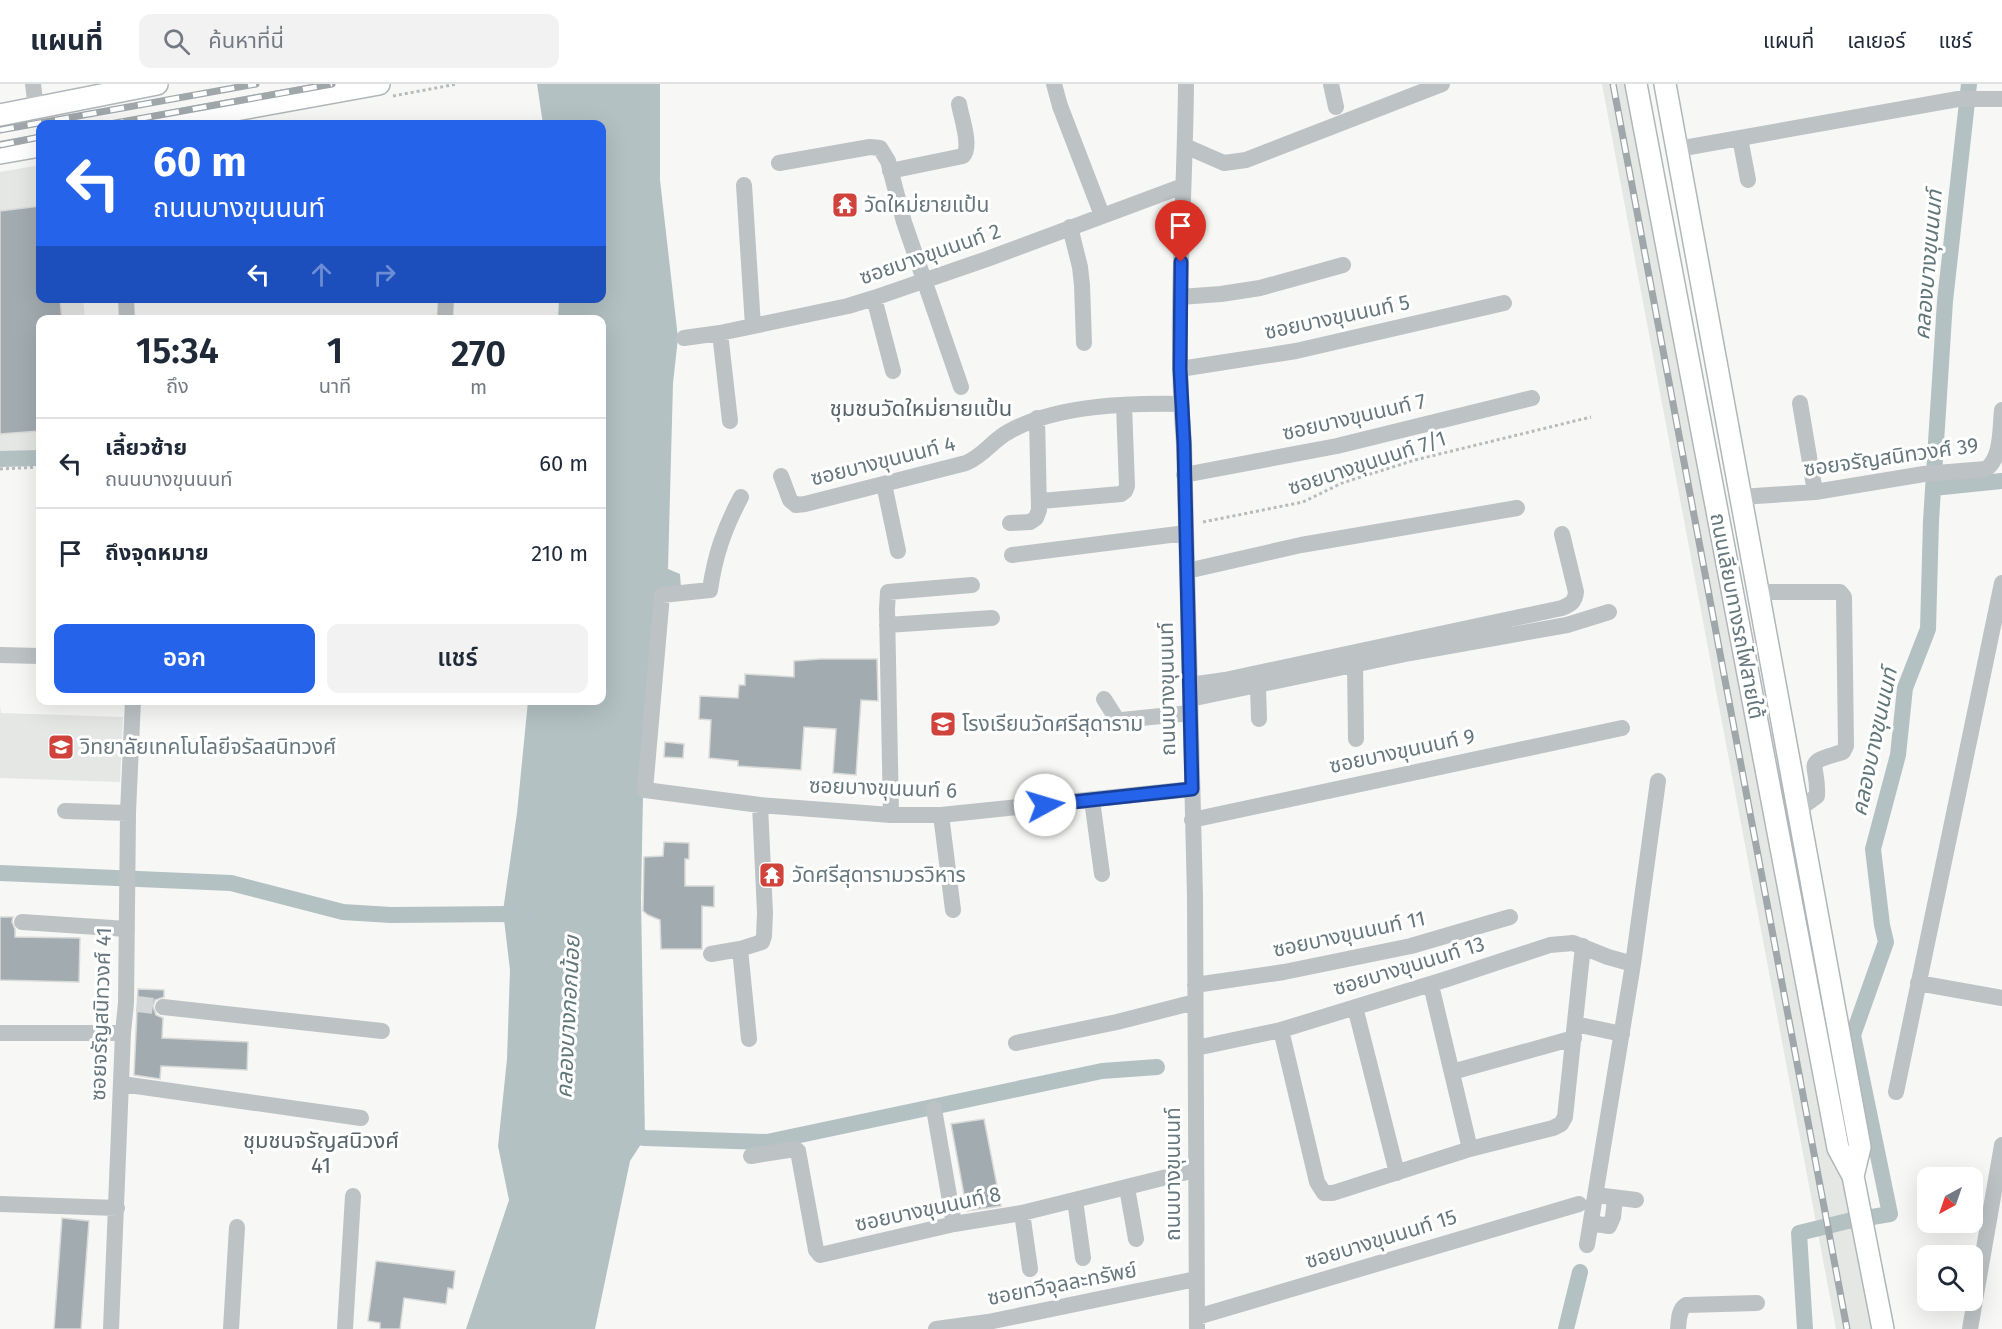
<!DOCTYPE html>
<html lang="th">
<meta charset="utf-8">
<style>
body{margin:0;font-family:"Fira Sans","Noto Sans Thai",sans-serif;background:#f2f2f3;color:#1f2937;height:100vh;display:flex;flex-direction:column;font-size:22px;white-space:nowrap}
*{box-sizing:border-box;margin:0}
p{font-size:20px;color:#747a83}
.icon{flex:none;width:33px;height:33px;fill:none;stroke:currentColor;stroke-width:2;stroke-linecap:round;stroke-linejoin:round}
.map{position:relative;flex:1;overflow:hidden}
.sheet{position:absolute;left:36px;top:231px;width:570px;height:390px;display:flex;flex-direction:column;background:#fff;border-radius:12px;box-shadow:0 6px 24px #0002}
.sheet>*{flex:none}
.top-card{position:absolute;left:36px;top:36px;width:570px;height:183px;border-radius:12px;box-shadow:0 6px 24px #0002;background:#2563eb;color:#fff;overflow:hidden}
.needle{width:39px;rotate:220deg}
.fabs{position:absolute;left:1917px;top:1083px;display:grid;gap:12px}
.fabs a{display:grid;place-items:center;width:66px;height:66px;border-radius:12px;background:#fff;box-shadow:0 6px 24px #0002;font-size:30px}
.pin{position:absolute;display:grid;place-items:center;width:51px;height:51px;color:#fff;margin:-62px -26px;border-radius:50% 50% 50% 0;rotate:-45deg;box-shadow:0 0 6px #0007}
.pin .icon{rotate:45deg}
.me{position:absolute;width:66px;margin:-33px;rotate:84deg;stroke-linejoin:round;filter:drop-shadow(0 0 4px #0008)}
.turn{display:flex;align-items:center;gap:21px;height:126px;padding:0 18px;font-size:27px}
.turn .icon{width:78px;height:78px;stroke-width:2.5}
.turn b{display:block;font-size:42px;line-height:51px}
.lanes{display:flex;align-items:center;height:57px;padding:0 18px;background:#0003;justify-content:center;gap:30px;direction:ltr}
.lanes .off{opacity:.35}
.eta{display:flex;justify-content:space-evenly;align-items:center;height:102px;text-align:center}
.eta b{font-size:36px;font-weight:600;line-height:42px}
.cta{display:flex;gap:12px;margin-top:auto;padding:12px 18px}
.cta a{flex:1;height:69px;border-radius:12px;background:#2563eb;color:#fff;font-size:24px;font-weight:600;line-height:69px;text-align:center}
.cta a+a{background:#f2f2f3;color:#1f2937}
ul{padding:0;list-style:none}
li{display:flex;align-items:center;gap:18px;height:90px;padding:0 18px;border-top:2px solid #e0e1e3}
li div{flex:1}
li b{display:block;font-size:22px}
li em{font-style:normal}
header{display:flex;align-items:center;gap:36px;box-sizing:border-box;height:84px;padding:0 30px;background:#fff;border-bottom:2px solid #e0e1e3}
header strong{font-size:28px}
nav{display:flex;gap:33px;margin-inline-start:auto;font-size:21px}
.search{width:420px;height:54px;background:#f2f2f3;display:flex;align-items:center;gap:15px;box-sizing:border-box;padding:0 21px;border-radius:12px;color:#747a83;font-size:22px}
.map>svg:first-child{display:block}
</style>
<header>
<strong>แผนที่</strong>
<div class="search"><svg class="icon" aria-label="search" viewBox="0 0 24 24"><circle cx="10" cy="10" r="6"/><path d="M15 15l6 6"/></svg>ค้นหาที่นี่</div>
<nav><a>แผนที่</a><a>เลเยอร์</a><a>แชร์</a></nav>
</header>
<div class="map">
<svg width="2002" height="1245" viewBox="0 0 2002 1245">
<rect width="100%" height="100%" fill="#f7f7f5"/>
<path fill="#e5e7e5" d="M1602,0h26l244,1245h-36z
M40,81v133l43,1 2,20 -45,1v131l-40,2v-281z
M0,622l1,7 122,4 -3,65 -120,-4z"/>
<path fill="#b3c1c3" d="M537,0h123v96l18,158 -5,45 -5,186 12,5 1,14 -21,1 -17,207 -2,103 4,239 -15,23 -35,168h-129l43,-129 -11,-54 9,-87 3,-89 -7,-59 14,-98 11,-112 74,-1v-380l-44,-1 1,-20 43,-1v-174h-59z"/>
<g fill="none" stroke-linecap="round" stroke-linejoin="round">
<path stroke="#b3c1c3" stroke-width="16" d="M0,375l40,-1
M1933,404l69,-7
M0,789l231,10 112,29 48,3 135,-1
M623,1051l22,3 122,4 335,-71 55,-4
M1566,1245l14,-57
M1805,1245l-6,-96 49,-12 42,-7 -37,-179 33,-93 -4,-17 -9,-76 25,-94 7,-67 23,-59 3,-108 14,-220 24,-217"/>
</g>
<path fill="#a2acb0" stroke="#d9d9d7" stroke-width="1.5" d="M40,122v92h20l2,22h-22v111l-40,3v-223z
M821,575h56l1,42 -17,-1 -5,75 -23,-2 3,-44 -32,-2 -3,43 -63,-4v-5l-29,-3 2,-38 -12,-1 1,-23 38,2 1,-13h6v-11l49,3v-16z
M665,658l19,2 -1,14 -19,-1z
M664,758l25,1v16h-4v27h29v21l-12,-1v43h-41l-1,-29 -12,-5 -5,-4 1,-54 19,-1z
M0,833h13l-1,5 3,7v8l65,1 -1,44 -79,-2z
M138,905l26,1v7l-9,3 -2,6 3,9 7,3 -1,20 86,4 -1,28 -86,-4 -1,13 -26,-4z
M984,1035l17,87 -34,5 -16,-87z
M62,1134l27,3 -8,108h-27z
M376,1177l79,10 -2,18 -5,-1 -2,16 -42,-6 -4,31h-20v-6l-12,-2z"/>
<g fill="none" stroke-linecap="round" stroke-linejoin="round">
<path stroke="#d3d7d7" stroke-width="16" stroke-dasharray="16 8" stroke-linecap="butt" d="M137,920l26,3"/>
<defs>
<path id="major" d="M1636,0l202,1064 15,28 30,153
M1665,0l195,1063 -7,29
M0,31l157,-31
M158,40l221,-40
M0,69l40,-7"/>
</defs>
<use href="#major" stroke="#b1b6b9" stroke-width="24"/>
<path stroke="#b7bbbd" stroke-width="3" stroke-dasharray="3 3" stroke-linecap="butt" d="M393,12l64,-12
M0,385l40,-2
M1203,438l100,-20 39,-19 73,-23 176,-43"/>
<path stroke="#bdc2c4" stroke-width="16" d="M33,0l3,24
M1054,0l6,22 42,109
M1186,0c-1,120 -12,240 -2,360l11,453 2,432
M1331,0l5,23
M1740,54l8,42
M1185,62l39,17 22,-3 196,-76
M1678,65l280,-50h44
M779,79l91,-16 10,1 8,13 16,61 57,165
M890,87l73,-15c9,-10 -2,-39 -4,-52
M744,101l9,141
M1070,143l10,40 2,18 2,58
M1180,213l41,-3 39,-6 83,-23
M126,214l1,22
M874,214l19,73
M445,236l1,-22
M720,249l10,88
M684,254l36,-5 128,-27 26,-8 113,-39 196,-73
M1180,285l116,-18 208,-48
M1800,319l15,89
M1184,391l153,-29 195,-48
M781,392l9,24 6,5 9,-1 161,-41c19,-8 26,-23 44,-32 47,-26 118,-28 171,-27
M884,400l14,67
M741,413c-17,32 -26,58 -31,93l-48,5 -17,195 115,15 131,10h50l251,-26
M1741,413l74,-5 109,-18 62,-5c16,-11 14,-41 16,-59
M1041,417l80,-7 4,-3 2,-5 -3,-81
M1010,439l20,-1 6,-4 3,-8 -2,-92
M1012,471l174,-22
M1187,487l114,-26 216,-37
M1759,508h81l4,5 2,149 -3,6c-43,12 -24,9 -26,44l-11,8 -8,1
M887,541l105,-7
M0,571l40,1
M1355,581l1,74
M1190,601l35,-5 337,-72c9,-4 13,-6 14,-16l-14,-58
M1258,602l1,33
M1104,615l12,19 6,2 68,-7
M1190,615l220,-46 157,-28 42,-13
M1092,716l10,74
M65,727l63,2
M891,731l-4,-206 1,-17 84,-7
M941,731l12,95
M1192,736l430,-92
M22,838l105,7
M740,865l9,90
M711,870l29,-5 22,-7 2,-6 1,-23 -5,-108
M1918,899l84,15
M1195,901l89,-13 127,-26 99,-29
M1431,901l39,164
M163,923l219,24
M1355,923l42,166
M1575,940l47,10
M1281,946l36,152 7,11h9l137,-44 83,-21 8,-4 4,-7 18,-171
M0,949h123
M1016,959l101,-21 78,-20
M1196,964l85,-18 166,-51 103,-34 23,-2 35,14 25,7
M1452,988l122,-34
M122,1000l239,34
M1896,1008l106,-509
M934,1025l20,115
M751,1072l44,-7 3,2 18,99 4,5 134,-31 68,-11 173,-43
M1127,1104l9,51
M1604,1112l32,4
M1075,1116l8,58
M0,1120l117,4
M1022,1129l8,56
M1591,1139l18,3 4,-9 2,-19
M1587,1161l46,-281 25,-183
M1197,1233l382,-113
M111,1245l12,-296 3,-30 2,-190 5,-113
M231,1245l6,-102
M345,1245l8,-133
M936,1245l52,-7 208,-43
M1678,1245c1,-8 0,-19 8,-24l71,-2
M1970,1245l32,-184"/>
<use href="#major" stroke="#fff" stroke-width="21"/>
<defs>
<path id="rail" d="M1613,0l234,1245
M110,40l222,-40
M0,46l256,-46
M0,61l40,-8"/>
</defs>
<use href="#rail" stroke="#9fa7aa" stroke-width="7"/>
<use href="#rail" stroke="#fff" stroke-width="4.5" stroke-dasharray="14" stroke-linecap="butt"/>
</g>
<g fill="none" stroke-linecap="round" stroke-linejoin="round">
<defs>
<path id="route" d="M1045,721l147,-16 -8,-345 -4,-75 1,-107"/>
</defs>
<use href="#route" stroke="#184099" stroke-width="15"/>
<use href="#route" stroke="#2563eb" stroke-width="10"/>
</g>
<defs>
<symbol id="temple-square" viewBox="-11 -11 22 22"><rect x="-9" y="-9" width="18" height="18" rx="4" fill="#d0433c" stroke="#fff"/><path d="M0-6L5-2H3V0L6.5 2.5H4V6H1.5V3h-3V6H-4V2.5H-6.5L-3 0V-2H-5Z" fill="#fff"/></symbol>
<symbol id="school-square" viewBox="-11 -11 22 22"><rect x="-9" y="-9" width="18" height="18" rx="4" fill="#d0433c" stroke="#fff"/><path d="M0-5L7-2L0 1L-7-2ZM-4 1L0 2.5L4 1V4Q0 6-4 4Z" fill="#fff"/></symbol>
</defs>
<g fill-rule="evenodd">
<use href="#temple-square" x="830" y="106" width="30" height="30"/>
<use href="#school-square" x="928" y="625" width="30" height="30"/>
<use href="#school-square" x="46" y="648" width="30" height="30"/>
<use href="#temple-square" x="757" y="776" width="30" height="30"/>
</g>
<g text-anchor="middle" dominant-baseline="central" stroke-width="6" stroke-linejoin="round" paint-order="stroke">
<g font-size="21" fill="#66777d" stroke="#fff" text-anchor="start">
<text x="864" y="121">วัดใหม่ยายแป้น</text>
<text x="962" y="640">โรงเรียนวัดศรีสุดาราม</text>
<text x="80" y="663">วิทยาลัยเทคโนโลยีจรัลสนิทวงศ์</text>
<text x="792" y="791">วัดศรีสุดารามวรวิหาร</text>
</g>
<g font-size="21" fill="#66777d" stroke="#fff">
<text transform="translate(930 170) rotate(-19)">ซอยบางขุนนนท์ 2</text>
<text transform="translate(1337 233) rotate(-12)">ซอยบางขุนนนท์ 5</text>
<text transform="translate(1354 333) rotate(-13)">ซอยบางขุนนนท์ 7</text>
<text transform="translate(1891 373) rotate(-8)">ซอยจรัญสนิทวงศ์ 39</text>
<text transform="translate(883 377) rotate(-14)">ซอยบางขุนนนท์ 4</text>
<text transform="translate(1367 379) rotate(-18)">ซอยบางขุนนนท์ 7/1</text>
<text transform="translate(1737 532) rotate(79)">ถนนเลียบทางรถไฟสายใต้</text>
<text transform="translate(1167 605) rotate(-91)">ถนนบางขุนนนท์</text>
<text transform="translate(1402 667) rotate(-12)">ซอยบางขุนนนท์ 9</text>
<text transform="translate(883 704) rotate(2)">ซอยบางขุนนนท์ 6</text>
<text transform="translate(1349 850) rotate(-12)">ซอยบางขุนนนท์ 11</text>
<text transform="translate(1409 882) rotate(-17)">ซอยบางขุนนนท์ 13</text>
<text transform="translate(101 930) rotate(-88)">ซอยจรัญสนิทวงศ์ 41</text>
<text transform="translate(1173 1090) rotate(-90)">ถนนบางขุนนนท์</text>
<text transform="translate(928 1125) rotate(-12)">ซอยบางขุนนนท์ 8</text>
<text transform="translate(1381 1155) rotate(-17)">ซอยบางขุนนนท์ 15</text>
<text transform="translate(1062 1200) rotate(-11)">ซอยทวีจุลละทรัพย์</text>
</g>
<g font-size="22" font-style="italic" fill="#607678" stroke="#fff">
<text transform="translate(1928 181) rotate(-85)">คลองบางขุนนนท์</text>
<text transform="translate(1874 658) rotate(-78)">คลองบางขุนนนท์</text>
<text transform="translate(568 933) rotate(-87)">คลองบางกอกน้อย</text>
</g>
<g font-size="22" fill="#576469" stroke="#fff">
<text x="921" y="324">ชุมชนวัดใหม่ยายแป้น</text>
<text x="321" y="1056">ชุมชนจรัญสนิวงศ์<tspan x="321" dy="25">41</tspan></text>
</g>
</g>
</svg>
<div class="fabs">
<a><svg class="needle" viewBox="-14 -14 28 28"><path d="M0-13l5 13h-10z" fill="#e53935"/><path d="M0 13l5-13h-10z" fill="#747a83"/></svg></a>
<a><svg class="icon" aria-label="search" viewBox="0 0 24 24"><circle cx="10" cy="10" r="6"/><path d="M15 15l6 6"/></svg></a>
</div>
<div class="pin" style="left:1181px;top:178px;background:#d93025"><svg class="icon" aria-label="arrive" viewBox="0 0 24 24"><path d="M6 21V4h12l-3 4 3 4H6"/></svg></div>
<svg class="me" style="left:1045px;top:721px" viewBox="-20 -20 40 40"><circle r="19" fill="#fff"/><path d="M0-13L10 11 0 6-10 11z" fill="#2563eb"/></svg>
<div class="top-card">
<div class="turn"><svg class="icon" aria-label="left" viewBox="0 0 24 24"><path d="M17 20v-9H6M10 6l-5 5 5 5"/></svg><div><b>60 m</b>ถนนบางขุนนนท์</div></div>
<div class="lanes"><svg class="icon" aria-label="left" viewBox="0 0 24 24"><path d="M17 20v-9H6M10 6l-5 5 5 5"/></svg><svg class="icon off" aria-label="ahead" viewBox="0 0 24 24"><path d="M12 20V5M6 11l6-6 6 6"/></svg><svg class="icon off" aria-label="right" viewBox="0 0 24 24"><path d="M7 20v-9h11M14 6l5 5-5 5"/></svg></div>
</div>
<section class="sheet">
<div class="eta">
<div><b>15:34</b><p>ถึง</p></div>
<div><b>1</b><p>นาที</p></div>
<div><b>270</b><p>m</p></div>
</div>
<ul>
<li><svg class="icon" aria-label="left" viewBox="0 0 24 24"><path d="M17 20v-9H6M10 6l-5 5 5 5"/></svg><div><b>เลี้ยวซ้าย</b><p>ถนนบางขุนนนท์</p></div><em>60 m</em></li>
<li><svg class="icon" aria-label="arrive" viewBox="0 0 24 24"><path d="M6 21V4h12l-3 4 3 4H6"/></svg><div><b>ถึงจุดหมาย</b></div><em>210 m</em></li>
</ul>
<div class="cta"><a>ออก</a><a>แชร์</a></div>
</section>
</div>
